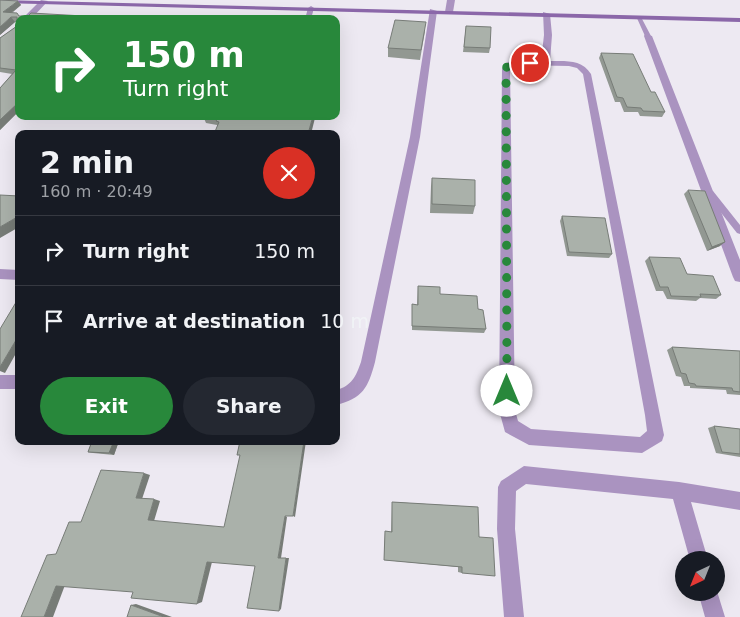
<!DOCTYPE html>
<meta charset="utf-8">
<style>
body{margin:0;font-family:"DejaVu Sans",sans-serif;background:#242831;color:#f1f3f6;height:100vh;display:flex;flex-direction:column;font-size:19px;white-space:nowrap}
*{box-sizing:border-box;margin:0}
p{font-size:16px;color:#9ea1a6}
.icon{flex:none;width:28px;height:28px;fill:none;stroke:currentColor;stroke-width:2;stroke-linecap:round;stroke-linejoin:round}
.map{position:relative;flex:1;overflow:hidden}
.drawer{position:absolute;left:15px;top:130px;width:325px;height:315px;display:flex;flex-direction:column;background:#171b24;border-radius:10px;box-shadow:0 5px 20px #0002}
.drawer>*{flex:none}
.guide{position:absolute;left:15px;top:15px;width:325px;height:105px;border-radius:10px;box-shadow:0 5px 20px #0002;background:#28883b;color:#fff;overflow:hidden}
.needle{width:32px;rotate:223deg}
.controls{position:absolute;left:675px;top:551px;display:grid;gap:10px}
.controls a{display:grid;place-items:center;width:50px;height:50px;border-radius:50%;background:#171b24;box-shadow:0 5px 20px #0002;font-size:25px}
.pin{position:absolute;display:grid;place-items:center;width:42px;height:42px;color:#fff;margin:-21px;border:2px solid #fff;border-radius:50%;box-shadow:0 1px 5px #0007}
.me{position:absolute;width:55px;margin:-28px;rotate:0deg;stroke-linejoin:round;filter:drop-shadow(0 0 4px #0008)}
.turn{display:flex;align-items:center;gap:18px;height:105px;padding:0 25px;font-size:22px}
.turn .icon{width:65px;height:65px;stroke-width:2.5}
.turn b{display:block;font-size:35px;line-height:42px}
.round{display:grid;place-items:center;flex:none;width:52px;height:52px;border-radius:26px;background:#242831}
.head{display:flex;align-items:center;justify-content:space-between;height:85px;padding:0 25px}
h1{font-size:30px;font-weight:700;line-height:38px}
.action{display:flex;gap:10px;margin-top:auto;padding:10px 25px}
.action a{flex:1;height:58px;border-radius:30px;background:#28883b;color:#fff;font-size:20px;font-weight:700;line-height:58px;text-align:center}
.action a+a{background:#242831;color:#f1f3f6}
ul{padding:0;list-style:none}
li{display:flex;align-items:center;gap:15px;height:70px;padding:0 25px;border-top:1px solid #363941}
li div{flex:1}
li b{display:block;font-size:19px}
li em{font-style:normal}
.map>svg:first-child{display:block}
</style>
<div class="map">
<svg width="740" height="617" viewBox="0 0 740 617">
<rect width="100%" height="100%" fill="#ede9f2"/>
<g fill="none" stroke-linecap="round" stroke-linejoin="round">
<path fill="#aa93c0" fill-rule="evenodd" d="M311,6l3,2 -3,11h-6l3,-11z
M636,16l5,1 10,19 -1,1 -5,-1z
M710,190l3,1 27,34v9l-3,-1 -30,-38v-4z"/>
<path fill="#aa93c0" fill-rule="evenodd" d="M41,0l7,1 -17,18h-9z
M430,9l7,2 -17,126 -45,225c-7,26 -12,36 -39,43v-15c16,-4 20,-14 25,-28l49,-225z
M543,12l7,2 2,21 -2,26c15,0 32,-2 41,13l73,361 -2,6 -20,12 -113,-8 -24,-13 -6,-22 3,-341c7,-14 26,-9 39,-8l3,-26zM515,65l54,1 8,2 6,6 62,341 2,16 -7,6 -109,-8 -13,-8 -3,-11 -5,-341z
M645,34l7,2 88,224v22l-5,-1 -2,-4 -89,-241z
M0,269l19,1v10l-19,-1z
M0,375h19v14h-19z
M524,466l155,16 61,10v18l-49,-8 17,58h-18l-17,-61 -147,-15 -10,7 -1,38 9,88h-20l-7,-88 1,-42 3,-6z
M716,588l9,29h-20l-7,-25h18z"/>
<path fill="#aa93c0" fill-rule="evenodd" d="M447,0h8l-2,12 -4,2 -4,-2z"/>
<path fill="#8b67a9" fill-rule="evenodd" d="M0,0l740,18v4l-740,-19z"/>
</g>
<path fill="#929892" d="M18,1l3,4 -9,8 7,3 82,1 1,2h-83v92l-19,19v-42l12,-14 -12,-2v-34l17,-12v-4h-2l-15,13z
M466,26l24,22 -1,5 -26,-1z
M425,31l-5,29 -32,-3v-9z
M601,53l50,39 14,20 -3,5 -22,-1 -2,-4h-14l-4,-10h-5l-16,-44z
M203,116h112v2l-98,7 -11,-2z
M432,178l43,28 -2,8 -43,-1 1,-27z
M688,190l32,56 -13,5 -23,-57z
M562,216l50,38 -3,4 -42,-2 -7,-35z
M649,257l38,17 34,21 -5,4 -16,-1 -4,3 -29,-2 -4,-8h-7l-11,-30z
M418,286l22,8 38,15 8,20 -2,4 -72,-3v-26l5,1z
M672,347l68,4v44l-13,-1 -1,-4 -36,-2v-2h-6l-3,-9 -5,-1 -9,-26z
M714,426l26,3v28l-24,-4 -8,-25z
M90,441h29l-5,14 -21,-2 -5,-1 4,-10z
M392,502l86,5 -16,66 -4,-1v-5l-74,-7 1,-28v-1l6,1 1,-28z"/>
<path fill="#777c77" d="M18,1l3,4 -15,12 -3,-5z
M11,17l4,5 -15,13v-8z
M19,102v9l-19,19v-10z
M313,116h2v2l-4,16h-3z
M19,216v11l-19,11v-11z
M725,242l-5,4 -13,5 5,-4z
M19,335v13l-14,25 -5,-2v-4z
M114,441h5l-5,14 -5,-2z
M304,441h2l-11,76 -2,-1z
M144,473l6,2 -8,24 -6,-1z
M154,499l6,2 -6,20 -6,-1z
M285,516l2,1 -6,41h-3z
M286,558h3l-8,51 -2,2z
M207,562h5l-10,40 -5,2z
M65,585l-12,32h-9l12,-31z
M136,604l36,13h-8l-33,-12z"/>
<path fill="#aab1aa" stroke="#777c77" d="M0,0l18,1 -15,11 14,1 2,3h9l3,-3 70,4 -1,2h-81v83l-19,18v-32l16,-18 -16,-2v-30l17,-12v-9h-6l-11,10z
M395,20l31,2 -5,28 -33,-2z
M466,26l25,1 -1,21 -26,-1z
M601,53l32,1 18,38h4l10,20 -22,-1 -2,-3 -14,-1 -4,-9 -6,-1z
M207,116h106l-5,18h-94l5,-12 -3,-1 2,-3z
M432,178l43,2v26l-43,-2z
M688,190l17,1 20,51 -13,5z
M0,195l19,1v20l-19,11z
M562,216l43,2 7,36 -43,-2z
M649,257l31,1 7,16 26,2 8,19 -21,-1 1,3 -30,-1 -3,-9h-8z
M418,286l22,1v7l37,2 1,13 5,1 3,19 -74,-3v-22l6,1z
M18,299l1,36 -19,32v-38z
M672,347l68,4v41l-7,-1 -1,-3 -36,-2 -1,-2 -6,-1 -3,-9 -5,-1z
M714,426l26,3v25l-18,-2z
M92,441h22l-5,12 -21,-1z
M240,441h64l-11,75h-8l-7,42h8l-7,53 -32,-3 8,-42 -48,-4 -10,42 -66,-6 2,-6 -77,-6 -12,31h-23l26,-62 9,-1 13,-32h12l20,-52 43,3 -8,25 18,1 -6,21 76,7 16,-72h-3z
M392,502l86,5 1,30 14,1 2,38 -33,-3v-6l-78,-7 1,-29 7,1z
M131,605l33,12h-37z"/>
<g fill="none" stroke-linecap="round" stroke-linejoin="round">
<path stroke="#28883b" stroke-width="9" stroke-dasharray="0 16.2" d="M507,391l-1,-322 2,-5 6,-2 16,1"/>
</g>
</svg>
<div class="controls">
<a><svg class="needle" viewBox="-14 -14 28 28"><path d="M0-13l5 13h-10z" fill="#e53935"/><path d="M0 13l5-13h-10z" fill="#9ea1a6"/></svg></a>
</div>
<div class="pin" style="left:530px;top:63px;background:#d93025"><svg class="icon" aria-label="arrive" viewBox="0 0 24 24"><path d="M6 21V4h12l-3 4 3 4H6"/></svg></div>
<svg class="me" style="left:507px;top:391px" viewBox="-20 -20 40 40"><circle r="19" fill="#fff"/><path d="M0-13L10 11 0 6-10 11z" fill="#28883b"/></svg>
<div class="guide">
<div class="turn"><svg class="icon" aria-label="right" viewBox="0 0 24 24"><path d="M7 20v-9h11M14 6l5 5-5 5"/></svg><div><b>150 m</b>Turn right</div></div>
</div>
<section class="drawer">
<div class="head"><div><h1>2 min</h1><p>160 m · 20:49</p></div><a class="round" style="background:#d93025;color:#fff"><svg class="icon" aria-label="close" viewBox="0 0 24 24"><path d="M6 6l12 12M18 6L6 18"/></svg></a></div>
<ul>
<li><svg class="icon" aria-label="right" viewBox="0 0 24 24"><path d="M7 20v-9h11M14 6l5 5-5 5"/></svg><div><b>Turn right</b></div><em>150 m</em></li>
<li><svg class="icon" aria-label="arrive" viewBox="0 0 24 24"><path d="M6 21V4h12l-3 4 3 4H6"/></svg><div><b>Arrive at destination</b></div><em>10 m</em></li>
</ul>
<div class="action"><a>Exit</a><a>Share</a></div>
</section>
</div>
